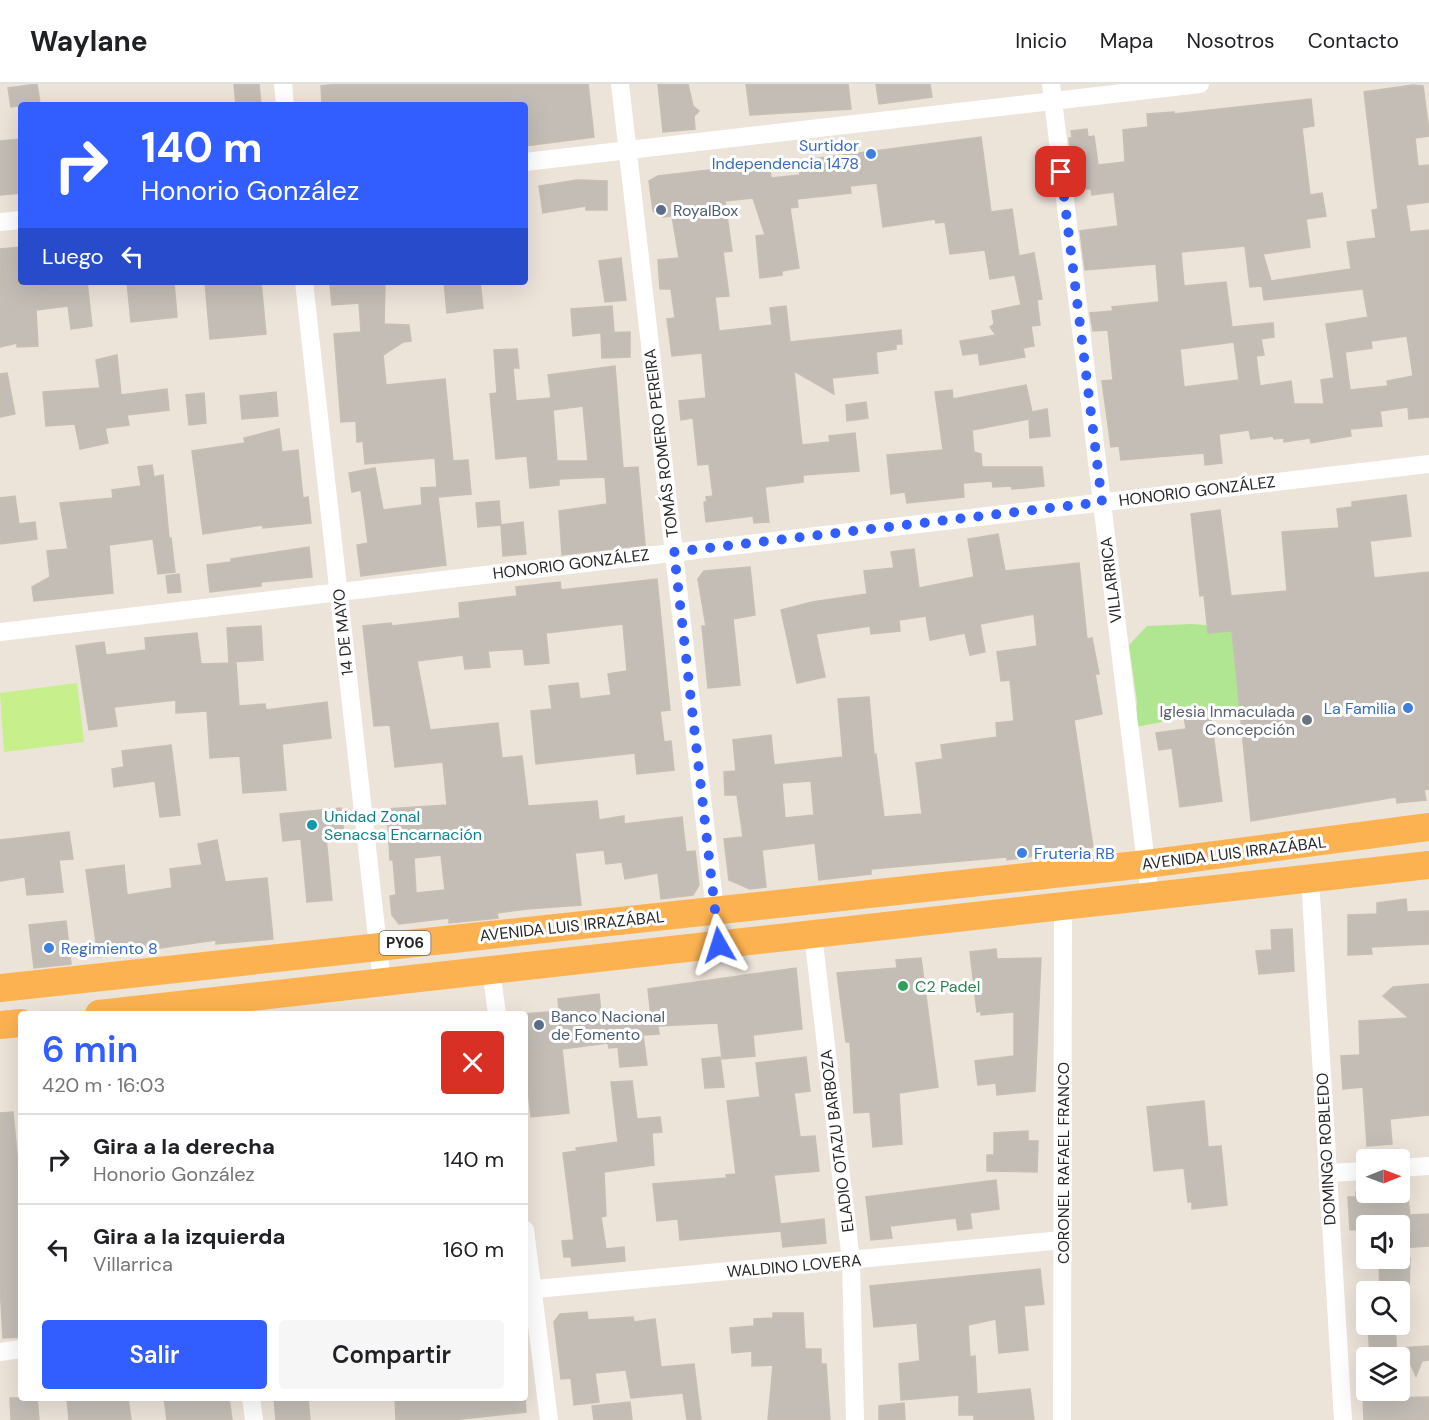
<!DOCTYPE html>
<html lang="es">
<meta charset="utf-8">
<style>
body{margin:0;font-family:"DM Sans",sans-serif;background:#f6f6f6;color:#202124;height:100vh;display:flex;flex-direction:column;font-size:22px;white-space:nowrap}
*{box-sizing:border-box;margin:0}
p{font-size:20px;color:#757577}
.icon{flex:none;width:33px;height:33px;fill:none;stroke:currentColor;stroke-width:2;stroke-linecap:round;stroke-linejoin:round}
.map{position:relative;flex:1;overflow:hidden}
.details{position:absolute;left:18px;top:927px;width:510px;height:390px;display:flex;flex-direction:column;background:#fff;border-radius:6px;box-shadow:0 6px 24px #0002}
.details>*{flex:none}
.guide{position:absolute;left:18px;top:18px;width:510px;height:183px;border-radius:6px;box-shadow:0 6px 24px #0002;background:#335eff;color:#fff;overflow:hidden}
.needle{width:39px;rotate:89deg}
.controls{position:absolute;left:1356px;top:1065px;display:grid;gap:12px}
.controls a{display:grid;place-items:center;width:54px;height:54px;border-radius:6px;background:#fff;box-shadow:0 6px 24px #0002;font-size:30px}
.pin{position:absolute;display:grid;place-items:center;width:51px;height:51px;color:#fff;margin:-26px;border-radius:12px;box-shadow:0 3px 9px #0006}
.me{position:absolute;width:66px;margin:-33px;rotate:354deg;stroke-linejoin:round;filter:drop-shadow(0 0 4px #0008)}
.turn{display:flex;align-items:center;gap:21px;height:126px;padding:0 24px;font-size:27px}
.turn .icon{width:78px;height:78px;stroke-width:2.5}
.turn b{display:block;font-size:42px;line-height:51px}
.then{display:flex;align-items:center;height:57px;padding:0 24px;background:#0003;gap:12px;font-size:22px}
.round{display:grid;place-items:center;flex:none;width:63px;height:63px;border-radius:6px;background:#f6f6f6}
.headline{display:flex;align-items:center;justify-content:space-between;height:102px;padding:0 24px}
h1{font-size:36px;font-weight:600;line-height:45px;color:#335eff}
.primary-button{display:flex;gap:12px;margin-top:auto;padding:12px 24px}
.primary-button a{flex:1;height:69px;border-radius:6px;background:#335eff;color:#fff;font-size:24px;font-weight:600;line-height:69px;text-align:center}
.primary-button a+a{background:#f6f6f6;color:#202124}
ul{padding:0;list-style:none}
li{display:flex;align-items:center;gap:18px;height:90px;padding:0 24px;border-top:2px solid #e0e0e0}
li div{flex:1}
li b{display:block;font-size:22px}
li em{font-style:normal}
header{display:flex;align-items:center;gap:36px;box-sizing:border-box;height:84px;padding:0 30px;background:#fff;border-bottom:2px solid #e0e0e0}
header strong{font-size:28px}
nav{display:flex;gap:33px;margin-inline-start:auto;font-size:21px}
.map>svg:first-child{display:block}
</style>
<header>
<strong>Waylane</strong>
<nav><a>Inicio</a><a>Mapa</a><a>Nosotros</a><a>Contacto</a></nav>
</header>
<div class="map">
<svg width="1429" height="1336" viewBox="0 0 1429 1336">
<rect width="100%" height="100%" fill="#ece3d9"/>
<path fill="#b0e691" d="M1252,535l-5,80 -13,14 -21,6 -15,-14 -19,14 -44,8 2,-25 -8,-57 18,-19 44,-2 40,3z"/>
<path fill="#c7ef8c" d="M77,599l7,59 -80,10 -4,-59z"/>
<path fill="#c3bdb6" stroke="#c7bfb3" stroke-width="1.5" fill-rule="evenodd" d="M37,0l3,19 -29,4 -3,-19z
M234,0h25l2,21h-25z
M338,0h250l6,53 -69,9v-41h-203l-1,-19z
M658,0h30l5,22 6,5 -5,5 1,13 -32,3z
M746,0h102l3,25 -101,6z
M876,0h54l2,13 -53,7z
M1413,1l10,1 6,45v5l-14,2 3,28 11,-1v37l-23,3 4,27 19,-2v187l-20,2 -1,-12 -28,4 2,15 -32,3 1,7 -40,7 -1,-5 -26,4v-4l-10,1 -1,-3 -22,3 -2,-9 -30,4 3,29 -17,2 -1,-12 -83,7 -2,-14 -8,1 -9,-66 11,-1 -5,-50 -15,1 -3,-18 23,-2 -1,-4 47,-5 -3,-38 -71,6 -5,-39 38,-5 -4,-34 -22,3 -1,-6h-5l-2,-15 -11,1 -4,-37h3l-1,-7 16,-2 1,8 6,-1 4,29 27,-3 -2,-32 25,-3 -1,-13 27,-2v2l137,-15 3,27 -12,2 8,67 12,-2 4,23 -20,3 4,28 -47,7 8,27 80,-12 -4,-27 29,-4 -4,-28 6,-1 -14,-117zM1245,162l5,41 12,-1 2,14 99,-11 5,28 -42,7 8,54 -13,2 3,24h-30l-3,-23 -31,5 -4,-30 8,-1 -3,-16 13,-2 -1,-14 -41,4 -6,-45 -42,4 -3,-34zM1407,252l6,40 -26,5 1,5 -38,4 -5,-38 27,-4 -1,-7zM1234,258l5,38 -55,7 -4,-38z
M981,53l10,75 21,-3 7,47 15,-3 8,46 -5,1 3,25 -9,1 3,20 -11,2 2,9 -45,8 -2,-12 -15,2 -3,-14 36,-6 -6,-8 4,-3 -2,-13 29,-6 -6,-30 -25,4 -5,-29 -35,4 -5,-32 -9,1 -1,-4 -52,8 -6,-44 -27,3 1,7 -54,6 1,8 -8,1 9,60 -17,3v4l-22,3 -4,-42 9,-1 -12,-37 -28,3 7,50 -9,1 6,44 -14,1 4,34 53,-6 -2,-17 16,-2 4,36 111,-12 1,14h-6v5l-20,3 2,21 -46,5 2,16 -40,-23 8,74 28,-3 -1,-6 26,-3 4,38 -56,4v7l-38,5 4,35 -15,1 -1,-7 -47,6 -2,-20h3l-1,-5 7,-1 -4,-32 -11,1 -5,-47 -12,2 -2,-19 27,-3 -4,-45 -30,3 -5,-37 8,-1 -4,-29h-11l-2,-29 21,-2 -7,-42 -9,1 -10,-6 -4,-30 9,-5 111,-13 2,15 29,-3 -2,-14z
M21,55v54l-21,2v-54z
M577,96l30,1v29h-21v-4l-43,7 -4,-27z
M21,163v35h66l5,44 -21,3 -3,-23 -32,4 2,36 -21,1v-4l-17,4v-98z
M621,174l5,42 -21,2 -6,-41z
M127,198h47l3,35 -46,5z
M205,198h56l5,52 -56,5z
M385,198l-1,42 25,1 2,16 -8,1 -20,13 3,30 59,-6 8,82 15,-1 3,34 -33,3 8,68 -85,11 -4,-31 11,-2 -7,-53 -9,2 -3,-19 26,-5 8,42 39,-5 -1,-17 16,-1 -2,-29 -70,6 -2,-23 -6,1 -1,-21 -15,1 -7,-88 27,-2 -2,-29 -27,2 -2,-21z
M444,198h36l3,26 -36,5z
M612,222l2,25 -41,5 -2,-27z
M630,248v25l-28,1 -1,-25z
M517,265l2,19h-6l3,33 35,-3 -3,-23 67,-9 8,102 15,-1 7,78 -83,10 -3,-44 48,-7 -2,-27 -46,2v6l-29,3 -3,-32 -31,3 -6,-65 7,-1 -3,-43zM583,322l5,55h-31l-4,-51z
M117,271l4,40 46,-6 2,21 -42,5 2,10 -24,3 3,15 -28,6 -5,-25 -29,2 -3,-34 57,-4 -4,-28z
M7,289l8,41 -15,3v-43z
M1026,301l6,27 15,-3 3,27 -20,2 -1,-19 -57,11 2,22 7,2 1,13h60l2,19 -32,3 -1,-3 -18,1 -1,-6 -29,2 1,14 -57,6 -2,-11 -14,2 -4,-39 56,-5 -8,-58 17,-2 1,9z
M276,308l2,24 -36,3 -2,-23z
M204,309l2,30 -17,2 -3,-30z
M866,318l2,16 -21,3 -1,-16z
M279,345l3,23 16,-2 5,48 5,-1 3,26 -48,5v-3l-60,9 -11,-83 53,-8 -1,-5z
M152,381l2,12 9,-2 6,63h2l4,34 -17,2 -5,-35 -44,6 4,48 -79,8 -2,-14 18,-10 -3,-26 21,-2 -8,-46 53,-5 -1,-8 29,-4 -3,-19z
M1406,411l5,41 -41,5 4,37 55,-6v217l-5,1 2,10 -29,3 -1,-6 -145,24 -19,-190 -24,2 -4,-38 -4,1 -9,-82 29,-4 11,86 56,-5 -5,-59 57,-4 -2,-19 15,-2v-5z
M15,412l4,28 16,-2 2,17 -37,5v-46z
M499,417l2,24 -23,2 -2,-24z
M523,438l3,32 -23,2 -2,-31z
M998,450l7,37 74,-8 8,76 5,-1 7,36h-4l7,40 -28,6 19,127 -86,13v-3l-136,12v5l-52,6 -4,-37 -53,7 4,37 -16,2 -21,-9 -5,-41 19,-2 -6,-42h-12l-1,-23 12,-1 -3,-31 38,-5 3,30 69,-8 -5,-58 31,-2 5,57h2l8,63 38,-3 -6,-51 27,-4 -2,-14 56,-8 -1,-14 18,-2 -4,-41 -9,1 -4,-29 40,-6 -3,-32 -54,10 5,28 -15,3 -5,-22 -35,7 -4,-24 -27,4 1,11 -29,3 -1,-8 -54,8 9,43 -28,6 -16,-73 31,-8 55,-8 -3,-23 30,-3 -3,-16 23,-3 5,39 55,-11 -6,-38zM811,697l3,34 -29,3 -3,-35z
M309,463l3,30 -51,5v4l-51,6 -3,-27 24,-3v-3z
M750,483l5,48 -22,4 7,66 -32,3 -6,-62h4l-8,-47 6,-8z
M179,490l2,18 -13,1 -2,-17z
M657,495l13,131 -10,1 4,31 7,-1 3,29 -37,4 -2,-21 -99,11 -5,-53 21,-2 -3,-23 29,-3 2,16 31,-4 -3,-21 19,-3 -4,-47 -77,9 3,30 -24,2 -2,-16 -35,2 2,16 -25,2 -2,-14 -46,6 13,69 68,-7 4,35 20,-2 6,50 69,-5 2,19 25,-4v8l58,-7 4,35 9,-1 4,34 -6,10 -32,4 -3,-26 -33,6 -3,-17 -16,2 -2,-14 -29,3 6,52 -54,4 -30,4 1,5 -49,5v-5l-50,6 -7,-9 -2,-19 6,-1 -3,-35h-3l-3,-51 60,-4 -4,-43 -48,5 -5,-42 -16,1 -11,-100 28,-3 1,3 68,-8 -1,-15 58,-7 -1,-9 44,-5 1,8zM441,771l4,35 -29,3 -2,-35z
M261,542l2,34 -34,2 -2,-34z
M197,549l4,31 35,-1 3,43 26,-2 1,6 61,-8 4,36 -49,6 4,46 -43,3 -3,-37 -30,2 -3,-47 -31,2v-13l-62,7 3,19 -28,4 -13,-84 28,-4 2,13 40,-5 -1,-12z
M1210,627l12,90 -42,6 -8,-59 -13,2 -3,-17 30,-4 -2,-14z
M171,661l9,70 -20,2 -5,-36 -41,6 -2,-18 12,-2 -2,-16z
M341,724l3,27 -18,2 6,63 -25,2 -6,-63 -18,2 -3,-27z
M69,748l4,27 -14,1 4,32 -36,3 -2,-18 -25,4v-41z
M217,756l8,42 42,-4 6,61 -57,5v-4l-118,17 -12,-87 38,-5 3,30 45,-7 -2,-19 32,-4 -4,-21z
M1406,815l1,13 22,-1v33l-58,3 1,7 -24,1v-40l29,-1v-11z
M66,837l5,43 -37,4 -5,-43z
M1292,845l2,42 -35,3 -3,-23 16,-1 -1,-20z
M996,865l1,10 44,-1 -6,133 -38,4 -1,-12 -18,2 -3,-24 39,-5v-44l-33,3v-4l-4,1 -7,-60z
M921,874l17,129 -39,6 3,51 -29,3 -3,-35 -16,1 -4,-71h-4l-9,-69 60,-5 -1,-8z
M796,884l6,61 -49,6 2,21 -33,3 -4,-36 -60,3 1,8 -16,1 4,30 -27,2 -2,-20 -9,1 -1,-5 -46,6 7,64 -38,4 -6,-55v-48l34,-3 -1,-12 41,-5 3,28 49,-5 -3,-28z
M1429,900v131l-39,4 2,25 -25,2 -4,-59 -20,2 -2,-33 19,-1 -1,-34 50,-3 -26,-22 10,-9z
M720,973l4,30 -19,1 -3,-29z
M806,973l4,34 -16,2 6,44 15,-1 4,35 -45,4 7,54v-5l43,-5 2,24 -43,4 -2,-16 -101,9 -2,-21 -21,2 -4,-37 74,-6 -1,-3 10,-1 -9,-73 33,-4 -4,-34z
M632,997l5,38 23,-2 2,15 -10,1 2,32 -50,7 2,44 -5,1 5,32 18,-2 1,14 -53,5 -1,-9h-7l-2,-16 12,-1 -11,-87 14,-2 -1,-3 42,-6 -7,-60z
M1204,1017l4,46 13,-1 6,59 -35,4v-7h-4l-4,-34 -30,3 -7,-64z
M13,1028l5,52h3v173l-18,1 -3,-52v-173z
M1028,1047v10h10l-1,31 -50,-1v-16h7v-22z
M996,1096l3,29 -29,4 2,15 -14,2 -2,-12 -66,8 2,12 -21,2 -5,-43z
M1356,1108h51l3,23 19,-1v32l-29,2v-22h-34v3l-16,1 -2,-33h8z
M1379,1174h31l-1,34h-29z
M1040,1185l4,35 -20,2 4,44 -29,3 -3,-34 -28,6 2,32 5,-1 2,38 53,-5 4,31h-60v-5h-15v-20l-58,5 -2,-36 21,-3 -3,-38 -43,4 -4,-41z
M587,1228l1,8 45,-3 1,5 21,-3 6,48 33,-3 7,56h-14l-4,-27 -52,5 -5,-28 -31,3 4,29 -25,3 -3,-27 -10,1 -7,-57 6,-8z
M773,1229h30l2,36h16v15h5l4,56h-62l5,-55 -21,1v-15l-20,2 -2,-25 24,-2v-7l19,-1z
M1368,1240h27l2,34h-27z
M1429,1262v14l-7,1 -6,15 -7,-15 -9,1v-14z
M1370,1306h15v8l44,-1v23h-65l-1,-22h8z
M10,1314h27l2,22h-28z
M67,1314h61l3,22h-62z
M164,1314h65l3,22h-65z
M274,1314h34l2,22h-34z
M395,1314h130l1,14 -74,8h-56z
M630,1318l2,18h-38l-2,-14z
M904,1319l1,17h-26v-14z"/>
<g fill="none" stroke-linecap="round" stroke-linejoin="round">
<path stroke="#fff" stroke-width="18" d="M283,0l2,21
M620,0l99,861
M1051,0l99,812
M525,78l675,-78
M0,138l21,-2
M304,198l78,700
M0,548l1429,-168
M1310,794l33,542
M813,850l38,327 4,159
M491,886l6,44
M1400,1084l29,-2
M1328,1089l38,-2
M525,1146l24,190
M525,1206l538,-50
M0,1268l21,-3
M251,1314l3,22
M1062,1336l1,-514"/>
<path stroke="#fcb251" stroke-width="28" d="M0,904l1146,-124 283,-37
M99,930l1330,-149
M0,941l21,-2"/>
</g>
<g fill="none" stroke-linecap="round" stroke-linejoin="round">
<path stroke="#335eff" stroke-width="10" stroke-dasharray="0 18" d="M719,861l-45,-393 428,-50 -41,-330"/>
</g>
<g fill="#3f7fe0" stroke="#fff" stroke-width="2">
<circle cx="871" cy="70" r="6"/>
<circle cx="1408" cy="624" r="6"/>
<circle cx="1022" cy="769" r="6"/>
<circle cx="49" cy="864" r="6"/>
</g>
<g fill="#5c6f8a" stroke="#fff" stroke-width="2">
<circle cx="661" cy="126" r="6"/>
<circle cx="539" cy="941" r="6"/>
</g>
<circle fill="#6b7280" stroke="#fff" stroke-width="2" cx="1307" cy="636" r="6"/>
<circle fill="#0f9aa8" stroke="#fff" stroke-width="2" cx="312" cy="741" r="6"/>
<circle fill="#2e9e5b" stroke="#fff" stroke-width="2" cx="903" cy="902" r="6"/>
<g text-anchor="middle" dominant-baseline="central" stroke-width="6" stroke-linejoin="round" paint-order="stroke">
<rect fill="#fff" stroke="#686868" stroke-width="1.5" x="379.5" y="847" width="51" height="24" rx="4.5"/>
<g font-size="15" font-weight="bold" fill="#282828">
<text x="405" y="859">PY06</text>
</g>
<g font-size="16" fill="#366cbe" stroke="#fff" text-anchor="end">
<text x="859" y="61">Surtidor<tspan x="859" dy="18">Independencia 1478</tspan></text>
<text x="1396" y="624">La Familia</text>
<text x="1034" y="769" text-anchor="start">Fruteria RB</text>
<text x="61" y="864" text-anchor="start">Regimiento 8</text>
</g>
<g font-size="16" fill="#4e5e75" stroke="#fff" text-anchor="start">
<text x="673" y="126">RoyalBox</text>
<text x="551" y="932">Banco Nacional<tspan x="551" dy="18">de Fomento</tspan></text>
</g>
<g font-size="16" fill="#282828" stroke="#fff">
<text transform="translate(661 359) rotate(-97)">TOMÁS ROMERO PEREIRA</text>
<text transform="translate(1197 407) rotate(-7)">HONORIO GONZÁLEZ</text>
<text transform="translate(571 480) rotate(-7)">HONORIO GONZÁLEZ</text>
<text transform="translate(1111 496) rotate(-97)">VILLARRICA</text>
<text transform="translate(343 548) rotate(-96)">14 DE MAYO</text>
<text transform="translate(1234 769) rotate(-7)">AVENIDA LUIS IRRAZÁBAL</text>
<text transform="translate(572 842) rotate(-6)">AVENIDA LUIS IRRAZÁBAL</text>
<text transform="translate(837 1057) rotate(-97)">ELADIO OTAZU BARBOZA</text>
<text transform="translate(1326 1065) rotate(-93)">DOMINGO ROBLEDO</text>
<text transform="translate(1063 1079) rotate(-90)">CORONEL RAFAEL FRANCO</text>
<text transform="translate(794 1182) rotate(-5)">WALDINO LOVERA</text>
</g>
<g font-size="16" fill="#5b616d" stroke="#fff" text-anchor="end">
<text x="1295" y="627">Iglesia Inmaculada<tspan x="1295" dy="18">Concepción</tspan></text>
</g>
<g font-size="16" fill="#0d838f" stroke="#fff" text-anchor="start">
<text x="324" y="732">Unidad Zonal<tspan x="324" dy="18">Senacsa Encarnación</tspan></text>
</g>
<g font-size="16" fill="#27864d" stroke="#fff" text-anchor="start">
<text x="915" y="902">C2 Padel</text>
</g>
</g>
</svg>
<div class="controls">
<a><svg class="needle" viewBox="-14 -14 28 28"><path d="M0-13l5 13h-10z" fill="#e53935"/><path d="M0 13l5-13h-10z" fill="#757577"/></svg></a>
<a><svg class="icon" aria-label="sound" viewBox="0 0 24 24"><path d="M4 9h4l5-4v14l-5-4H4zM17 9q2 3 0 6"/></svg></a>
<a><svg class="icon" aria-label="search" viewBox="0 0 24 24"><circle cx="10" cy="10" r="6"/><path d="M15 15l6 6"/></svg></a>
<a><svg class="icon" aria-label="layers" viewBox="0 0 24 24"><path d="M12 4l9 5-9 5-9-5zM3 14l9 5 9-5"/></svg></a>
</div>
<div class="pin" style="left:1061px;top:88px;background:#d93025"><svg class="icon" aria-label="arrive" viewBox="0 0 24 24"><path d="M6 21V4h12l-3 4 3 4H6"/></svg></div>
<svg class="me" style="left:719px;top:861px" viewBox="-20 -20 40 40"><path d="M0-17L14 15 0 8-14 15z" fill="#335eff" stroke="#fff" stroke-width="4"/></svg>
<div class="guide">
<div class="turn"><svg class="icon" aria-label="right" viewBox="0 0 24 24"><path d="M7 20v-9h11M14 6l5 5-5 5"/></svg><div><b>140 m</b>Honorio González</div></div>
<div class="then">Luego<svg class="icon" aria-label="left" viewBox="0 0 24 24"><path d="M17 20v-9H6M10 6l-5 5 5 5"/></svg></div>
</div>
<section class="details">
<div class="headline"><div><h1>6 min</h1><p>420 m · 16:03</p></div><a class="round" style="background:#d93025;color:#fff"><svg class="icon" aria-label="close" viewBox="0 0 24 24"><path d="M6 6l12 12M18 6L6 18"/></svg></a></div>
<ul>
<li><svg class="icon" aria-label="right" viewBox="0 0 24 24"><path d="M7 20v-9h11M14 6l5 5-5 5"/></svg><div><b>Gira a la derecha</b><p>Honorio González</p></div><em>140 m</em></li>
<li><svg class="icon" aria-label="left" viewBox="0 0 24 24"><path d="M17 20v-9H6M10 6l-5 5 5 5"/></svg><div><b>Gira a la izquierda</b><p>Villarrica</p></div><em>160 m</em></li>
</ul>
<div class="primary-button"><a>Salir</a><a>Compartir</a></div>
</section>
</div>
